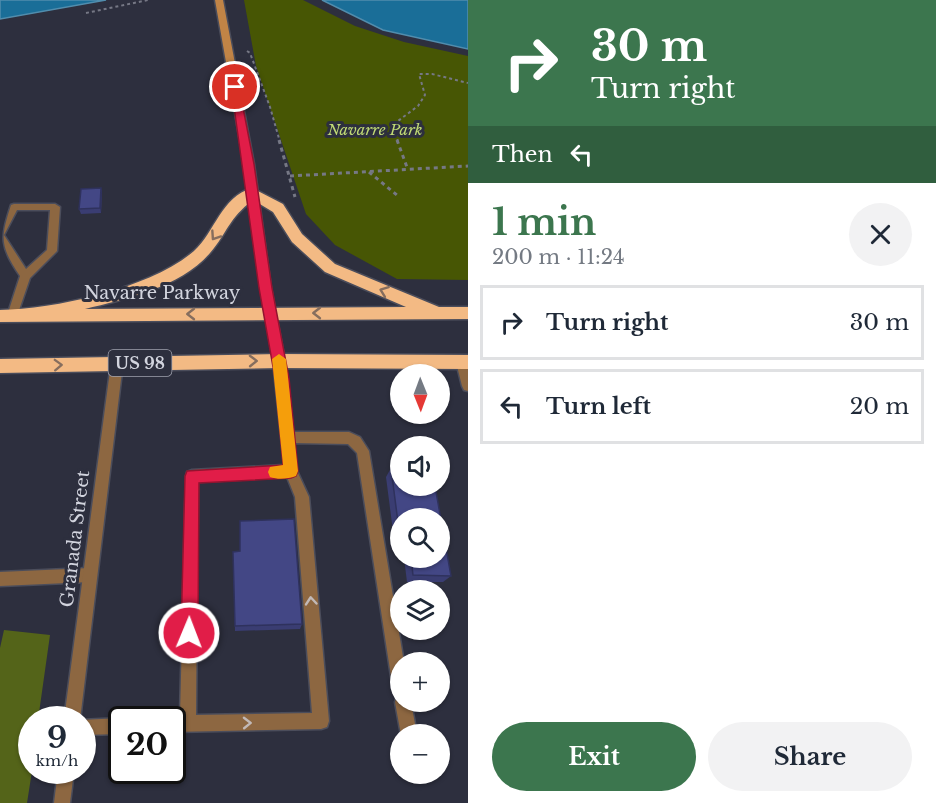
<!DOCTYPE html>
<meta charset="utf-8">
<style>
body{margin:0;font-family:"Libre Baskerville",serif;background:#f2f2f3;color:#1f2937;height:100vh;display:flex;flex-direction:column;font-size:22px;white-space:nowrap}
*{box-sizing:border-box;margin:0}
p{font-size:20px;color:#747a83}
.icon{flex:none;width:33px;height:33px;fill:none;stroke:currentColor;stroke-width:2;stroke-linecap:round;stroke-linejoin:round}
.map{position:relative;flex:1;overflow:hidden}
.drawer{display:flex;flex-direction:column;background:#fff;width:468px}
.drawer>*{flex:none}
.banner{background:#3c764e;color:#fff;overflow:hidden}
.needle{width:39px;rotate:179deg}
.tools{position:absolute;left:390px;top:364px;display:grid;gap:12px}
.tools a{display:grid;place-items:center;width:60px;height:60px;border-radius:50%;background:#fff;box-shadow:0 2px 4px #0004;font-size:30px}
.speed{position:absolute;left:18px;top:706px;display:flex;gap:12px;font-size:30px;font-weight:700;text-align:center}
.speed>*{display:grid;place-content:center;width:78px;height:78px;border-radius:50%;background:#fff;box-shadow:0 2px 4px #0004;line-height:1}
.speed small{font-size:15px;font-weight:400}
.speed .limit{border:3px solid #111;border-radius:9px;background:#fff;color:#111}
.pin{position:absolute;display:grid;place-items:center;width:51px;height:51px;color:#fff;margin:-26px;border:3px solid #fff;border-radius:50%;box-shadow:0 2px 6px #0007}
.me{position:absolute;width:66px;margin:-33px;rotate:1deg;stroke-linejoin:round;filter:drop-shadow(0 0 4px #0008)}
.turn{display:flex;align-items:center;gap:21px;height:126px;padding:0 24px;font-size:27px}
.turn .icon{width:78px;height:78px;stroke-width:2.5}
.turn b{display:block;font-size:42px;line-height:51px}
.then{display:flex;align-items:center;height:57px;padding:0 24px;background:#0003;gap:12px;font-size:22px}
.round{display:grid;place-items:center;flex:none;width:63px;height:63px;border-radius:32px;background:#f2f2f3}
.headline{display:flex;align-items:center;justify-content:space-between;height:102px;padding:0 24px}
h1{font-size:36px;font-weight:700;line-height:45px;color:#3c764e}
.cta{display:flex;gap:12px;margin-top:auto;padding:12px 24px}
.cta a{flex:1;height:69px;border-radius:36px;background:#3c764e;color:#fff;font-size:24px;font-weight:700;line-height:69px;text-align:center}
.cta a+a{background:#f2f2f3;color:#1f2937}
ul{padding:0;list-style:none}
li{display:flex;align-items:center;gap:18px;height:75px;margin:0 12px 9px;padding:0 12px;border:3px solid #e0e1e3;border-radius:0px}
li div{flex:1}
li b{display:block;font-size:22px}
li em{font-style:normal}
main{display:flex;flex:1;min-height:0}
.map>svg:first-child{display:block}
</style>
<main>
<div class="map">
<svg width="468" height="803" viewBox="0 0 468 803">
<rect width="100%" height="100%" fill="#2d2f3e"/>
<path fill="#475604" d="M244,0h59l52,26 49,16 64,14v224l-71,-1 -62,-34 -29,-31 -50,-148z"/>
<path fill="#546419" d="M4,630l46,5 -12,85h-6v51l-5,32h-27v-155z"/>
<path fill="#1a6e98" stroke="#518dad" stroke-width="1.5" d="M0,0h106l-106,19z
M322,0h146v49l-85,-19z"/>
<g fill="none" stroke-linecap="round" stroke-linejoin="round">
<defs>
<path id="lane" d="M14,204h41l5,3 -3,44 -27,27 -13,38 -5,4 -5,-4 13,-40c-20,-30 -20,-37 -9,-71zM17,210h33l-3,40 -21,19 -22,-34z
M279,356l4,2 2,3 8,71h56l11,5 9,14 35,212h-4v28l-5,-3 -3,-5 -35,-230 -9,-9 -54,-1 3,28 12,26 20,224 -2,6 -6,2 -149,3v-12h-6l6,-4h8l6,-240 1,-4 5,-2 92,-5 -11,-104 2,-3zM287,477l8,20 17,216 -116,2 2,-233z
M90,568l5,2 2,5 -2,5 -5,2 -90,4v-14z
M400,695v7h11l6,33h-16l-6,-33 2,-6z
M122,718l5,2h-5v14l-40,1v-15h-2z"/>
<path id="street" d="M462,357l4,2 2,4v28l-4,-1 -2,-4 -6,-24 2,-3z
M117,358l4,2 2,3 -43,357h-16l47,-357 2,-3z
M58,771h16l-4,32h-16z"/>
<path id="secondary" d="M215,0h8l31,164 17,124 14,73 -2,3h-8l-2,-3 -12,-73 -17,-124z"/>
<path id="highway" d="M252,188l31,16 19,30 33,30 104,43h29v12l-468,3v-12c56,-1 151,-22 194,-59 21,-19 27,-54 58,-63zM253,200l20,12 19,30 33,30 81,35 -321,2c41,-10 96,-22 125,-56 18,-21 18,-34 43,-53z
M279,354l189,1v14l-189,-1 -279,5v-14z"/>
</defs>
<use href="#lane" stroke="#4b4d5b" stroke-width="3"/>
<use href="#street" stroke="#4b4d5b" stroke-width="3"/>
<use href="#secondary" stroke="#4b4d5b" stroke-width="3"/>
<use href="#highway" stroke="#4b4d5b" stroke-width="3"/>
<path stroke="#767885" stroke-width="2" stroke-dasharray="3 3" stroke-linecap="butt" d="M86,13l62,-13
M247,51l3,2 20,54 10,35
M398,142l-4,-18 24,-18 7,-11 -6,-21h13l36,9"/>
<path stroke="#767885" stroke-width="3" stroke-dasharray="4 4" stroke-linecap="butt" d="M279,140l16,57
M397,140l11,30
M369,172l29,24
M290,176l178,-10"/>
<use href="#lane" fill="#8d6741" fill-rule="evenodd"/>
<use href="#street" fill="#8d6741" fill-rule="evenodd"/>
<use href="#secondary" fill="#c18446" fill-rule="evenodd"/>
<use href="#highway" fill="#f3ba84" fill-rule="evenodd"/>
</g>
<path fill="#3a3d72" d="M101,188l1,5 -1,20 -20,1 -2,-5z
M391,468l60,108 -8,6h-36l-3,-24h36l-40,-39v29l-5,-1 -9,-70z
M233,552l69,72 -2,5 -65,2z"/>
<path fill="#2f325d" d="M101,188l1,5 -1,20 -1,-5z"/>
<path fill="#434785" stroke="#2f325d" stroke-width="1.5" d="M101,188l-1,20 -21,1 2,-20z
M391,468h9v18h35l16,90 -38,-1 -2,-17h29v-39h-40v19z
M294,519l8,105 -67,2 -2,-74 7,-1v-30z"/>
<defs><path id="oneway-chevron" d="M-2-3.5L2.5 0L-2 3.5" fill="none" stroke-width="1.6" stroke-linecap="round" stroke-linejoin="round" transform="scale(1.5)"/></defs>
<g stroke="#866e5e">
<use href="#oneway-chevron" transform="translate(215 236) rotate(124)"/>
<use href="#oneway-chevron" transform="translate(384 291) rotate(-159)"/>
<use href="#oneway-chevron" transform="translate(317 313) rotate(180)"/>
<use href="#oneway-chevron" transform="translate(191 314) rotate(180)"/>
<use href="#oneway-chevron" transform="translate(253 361) rotate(-1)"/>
<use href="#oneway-chevron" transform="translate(58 365) rotate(-2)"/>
</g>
<g stroke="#c1b9b7">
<use href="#oneway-chevron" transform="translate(311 601) rotate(-95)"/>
<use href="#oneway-chevron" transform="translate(247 723) rotate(-1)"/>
</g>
<path fill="#e11d48" stroke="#92132f" stroke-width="1.5" d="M231,85l8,2 15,77 18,124 17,90 9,93 -2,5 -5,2 -92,5 -1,150 -3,6 -6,3 -6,-3 -2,-6 4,-157 2,-5 96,-6 -8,-87 -16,-90z"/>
<path fill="#f59e0b" d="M279,354l7,5 12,112 -2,5c-8,3 -18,4 -26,1l-2,-5 2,-5 13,-2 -11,-106z"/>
<g text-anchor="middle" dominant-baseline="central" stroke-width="6" stroke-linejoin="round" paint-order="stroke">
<g font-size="15" font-style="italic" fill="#c0da75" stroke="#2d2f3e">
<text x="375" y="129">Navarre Park</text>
</g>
<rect fill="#2d2f3e" stroke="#a0a2ae" stroke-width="1.5" x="108.5" y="350" width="63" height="26" rx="4.5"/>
<g font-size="16" font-weight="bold" fill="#d2d4de">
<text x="140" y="363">US 98</text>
</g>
<g font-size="18" fill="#d2d4de" stroke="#2d2f3e">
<text x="162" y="293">Navarre Parkway</text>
<text transform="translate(75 539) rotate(-83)">Granada Street</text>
</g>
</g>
</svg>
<div class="tools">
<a><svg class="needle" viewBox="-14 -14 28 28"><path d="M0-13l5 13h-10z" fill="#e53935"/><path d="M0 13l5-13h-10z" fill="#747a83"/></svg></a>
<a><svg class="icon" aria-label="sound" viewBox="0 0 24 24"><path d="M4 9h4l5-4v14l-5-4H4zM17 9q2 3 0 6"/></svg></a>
<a><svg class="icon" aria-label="search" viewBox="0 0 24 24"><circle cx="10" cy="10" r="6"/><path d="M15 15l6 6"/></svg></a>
<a><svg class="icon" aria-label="layers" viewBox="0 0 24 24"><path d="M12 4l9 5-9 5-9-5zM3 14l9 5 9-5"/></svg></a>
<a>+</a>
<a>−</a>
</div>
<div class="speed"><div>9<small>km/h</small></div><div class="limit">20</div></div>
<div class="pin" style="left:235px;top:87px;background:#d93025"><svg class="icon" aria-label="arrive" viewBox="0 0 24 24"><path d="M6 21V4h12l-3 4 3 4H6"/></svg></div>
<svg class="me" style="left:189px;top:633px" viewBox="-20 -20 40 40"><circle r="17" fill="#e11d48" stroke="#fff" stroke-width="3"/><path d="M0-11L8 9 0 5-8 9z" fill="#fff"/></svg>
</div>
<section class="drawer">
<div class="banner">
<div class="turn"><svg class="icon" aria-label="right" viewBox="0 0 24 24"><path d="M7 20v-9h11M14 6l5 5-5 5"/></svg><div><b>30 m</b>Turn right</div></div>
<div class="then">Then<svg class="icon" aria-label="left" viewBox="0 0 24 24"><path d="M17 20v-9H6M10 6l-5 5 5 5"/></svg></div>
</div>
<div class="headline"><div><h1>1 min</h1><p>200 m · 11:24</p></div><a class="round"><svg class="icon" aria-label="close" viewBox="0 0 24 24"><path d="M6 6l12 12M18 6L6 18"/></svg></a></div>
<ul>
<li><svg class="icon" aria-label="right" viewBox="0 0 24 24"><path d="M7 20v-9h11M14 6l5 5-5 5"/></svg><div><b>Turn right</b></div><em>30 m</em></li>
<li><svg class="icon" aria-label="left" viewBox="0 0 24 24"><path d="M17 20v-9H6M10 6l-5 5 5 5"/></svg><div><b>Turn left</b></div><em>20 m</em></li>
</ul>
<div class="cta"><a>Exit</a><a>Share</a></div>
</section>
</main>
